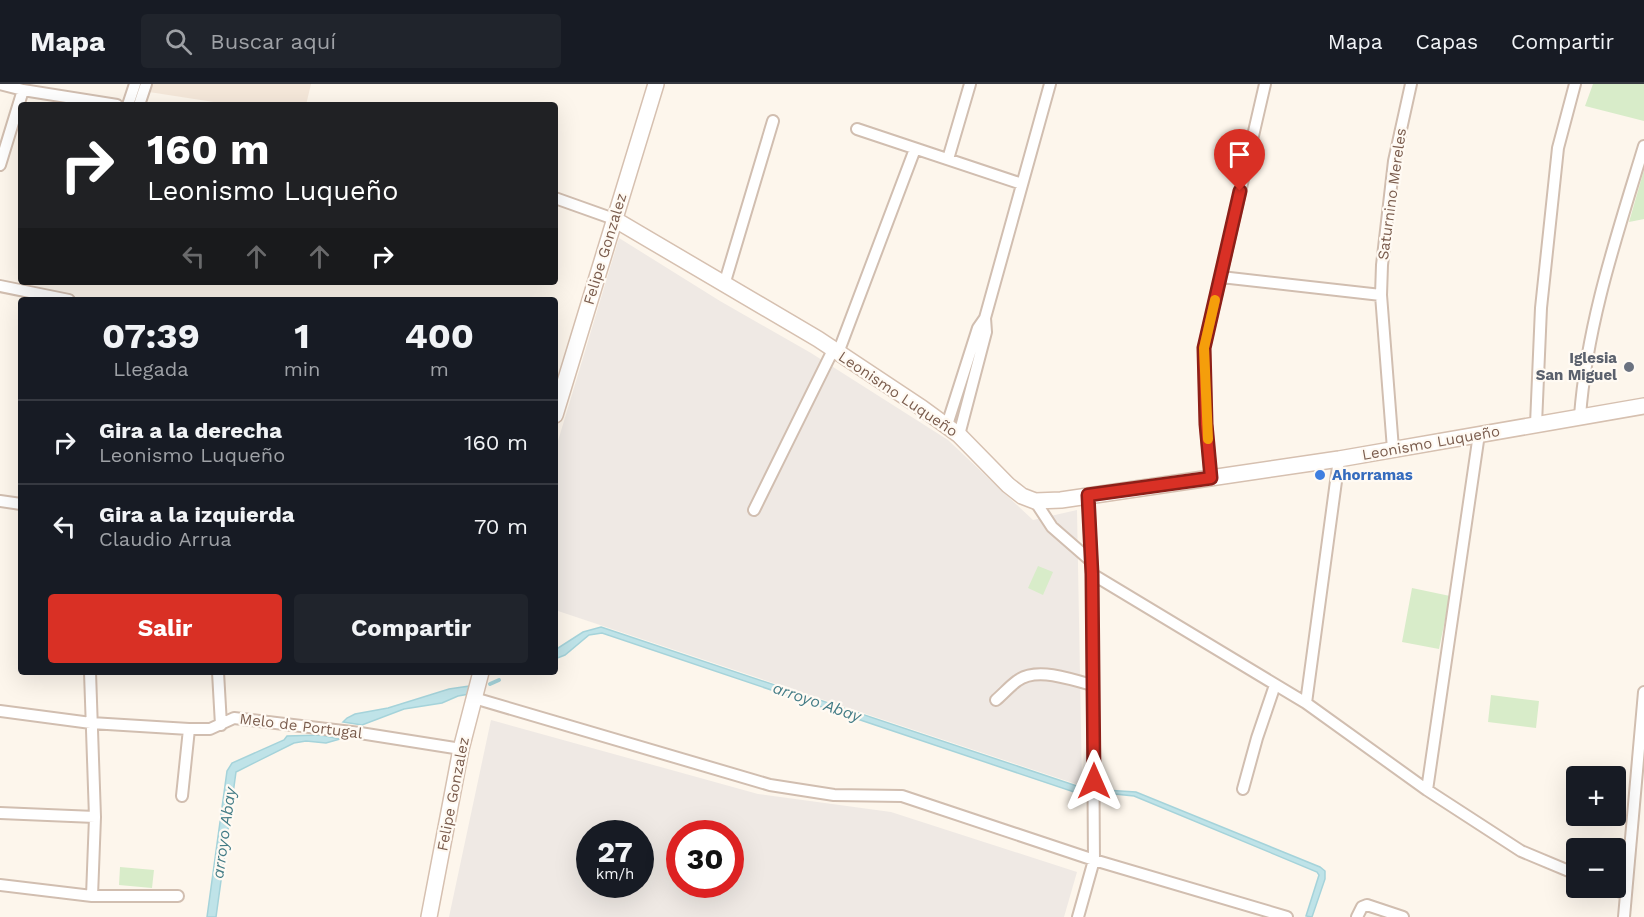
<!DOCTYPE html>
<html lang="es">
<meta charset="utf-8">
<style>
body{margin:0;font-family:"Work Sans",sans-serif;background:#20242c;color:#f1f3f6;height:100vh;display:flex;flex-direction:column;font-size:22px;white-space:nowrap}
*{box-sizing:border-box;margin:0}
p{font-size:20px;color:#9ea1a6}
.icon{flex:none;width:33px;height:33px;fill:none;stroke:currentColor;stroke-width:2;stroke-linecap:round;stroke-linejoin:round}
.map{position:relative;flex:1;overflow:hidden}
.panel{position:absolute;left:18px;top:213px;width:540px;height:378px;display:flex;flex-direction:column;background:#171b24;border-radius:6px;box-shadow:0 6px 24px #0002}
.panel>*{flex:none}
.hud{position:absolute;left:18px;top:18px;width:540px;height:183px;border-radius:6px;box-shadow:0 6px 24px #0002;background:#202124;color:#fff;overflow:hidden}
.tools{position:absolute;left:1566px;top:682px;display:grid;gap:12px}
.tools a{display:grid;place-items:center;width:60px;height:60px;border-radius:6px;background:#171b24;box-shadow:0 6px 24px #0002;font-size:30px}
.speed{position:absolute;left:576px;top:736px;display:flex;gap:12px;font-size:30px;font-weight:700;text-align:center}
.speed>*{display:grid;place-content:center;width:78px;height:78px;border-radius:50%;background:#171b24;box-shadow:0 6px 24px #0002;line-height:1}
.speed small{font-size:15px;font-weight:400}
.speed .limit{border:9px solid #d22;background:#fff;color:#111}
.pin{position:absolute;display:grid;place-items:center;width:51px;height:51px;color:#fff;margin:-62px -26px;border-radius:50% 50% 50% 0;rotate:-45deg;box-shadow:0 0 6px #0007}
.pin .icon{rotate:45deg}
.me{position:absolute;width:66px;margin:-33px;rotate:0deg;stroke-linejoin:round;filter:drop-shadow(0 0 4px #0008)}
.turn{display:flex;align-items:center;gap:21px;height:126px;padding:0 30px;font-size:27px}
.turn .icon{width:78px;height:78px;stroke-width:2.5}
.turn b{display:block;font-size:42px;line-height:51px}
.lanes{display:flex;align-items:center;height:57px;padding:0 30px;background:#0003;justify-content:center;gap:30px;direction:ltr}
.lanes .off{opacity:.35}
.eta{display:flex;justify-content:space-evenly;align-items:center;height:102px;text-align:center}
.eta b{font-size:36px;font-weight:700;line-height:42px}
.button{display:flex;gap:12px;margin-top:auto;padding:12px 30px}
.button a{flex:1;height:69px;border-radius:6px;background:#d93025;color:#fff;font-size:24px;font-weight:700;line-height:69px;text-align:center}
.button a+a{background:#20242c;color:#f1f3f6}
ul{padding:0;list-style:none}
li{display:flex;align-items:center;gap:18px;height:84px;padding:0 30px;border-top:2px solid #363941}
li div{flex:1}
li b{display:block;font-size:22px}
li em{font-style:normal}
header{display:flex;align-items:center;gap:36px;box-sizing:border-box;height:84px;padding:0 30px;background:#171b24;border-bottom:2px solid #363941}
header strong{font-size:28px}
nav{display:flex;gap:33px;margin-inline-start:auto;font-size:21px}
.search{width:420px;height:54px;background:#20242c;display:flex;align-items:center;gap:15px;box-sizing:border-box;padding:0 21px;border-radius:6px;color:#9ea1a6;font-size:22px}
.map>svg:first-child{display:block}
</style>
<header>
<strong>Mapa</strong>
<div class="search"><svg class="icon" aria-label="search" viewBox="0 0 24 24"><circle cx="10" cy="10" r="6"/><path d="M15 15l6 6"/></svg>Buscar aquí</div>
<nav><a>Mapa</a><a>Capas</a><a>Compartir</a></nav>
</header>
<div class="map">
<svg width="1644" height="833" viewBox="0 0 1644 833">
<rect width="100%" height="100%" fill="#fdf6ec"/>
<path fill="#f5e8da" d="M151,0h160l-5,21h-73l-84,-13z"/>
<path fill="#efe9e4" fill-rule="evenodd" d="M619,154l101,63 91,52 137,87 85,80 44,-10 5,276 -527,-176v-159z
M491,636l267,74 133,18 186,60 -13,45h-615zM590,750h50v51h-50zM680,750h50v51h-50z"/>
<path fill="#d8ecc9" d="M1593,0h51v37l-59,-15z
M1644,86v49l-15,3z
M1038,482l15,6 -10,23 -15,-7z
M1412,504l38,8 -11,53 -37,-7z
M1491,611l48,6 -3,27 -48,-6z
M120,783l34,3 -2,18 -33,-3z"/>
<path fill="#bfe3e8" stroke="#a5d3da" stroke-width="1.5" d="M601,543l485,162v7l-484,-163 -13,2 -24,20 -10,4v-9l28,-18z
M470,602l-1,8 -11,2 -16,7 -38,6 -42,16 -19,-3 4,-4 8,-4 33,-6 61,-19z
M321,651l19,4 -14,4 -20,-2 -12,2 -58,29 -20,145h-9l20,-146 5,-8 52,-23 3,-4z
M1105,706l31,2 184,75 5,4v8l-13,38 -6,-1 13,-41 -2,-3 -183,-76 -29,-3z"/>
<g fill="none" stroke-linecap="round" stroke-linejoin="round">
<path stroke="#a5d3da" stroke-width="4" d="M490,600l9,-4"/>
<defs>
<path id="street" d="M0,0l23,6 94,15
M128,21l7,-21
M139,21l7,-21
M857,45l165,55
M948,75l22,-75
M0,81l23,-75
M555,114l59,21
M1221,193l160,18
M724,201l49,-164
M0,202l69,14
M838,269l77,-204
M1580,332c7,-93 37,-181 64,-270
M1536,340l5,-116 17,-160 17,-64
M947,341l31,-97 7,-10
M959,351l27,-103 -1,-14 65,-234
M1393,365l-12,-154 1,-30 12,-104 17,-77
M1211,395l-5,-55 -2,-76 61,-264
M0,417l21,3
M1035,417l17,26 39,34
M754,426l79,-160
M1092,490l214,129 121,87 94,61 55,23
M90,588l5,145 -3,79
M218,588l3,53
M474,614l296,87 64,10 68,1 192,64 193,57
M996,616c7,-6 14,-14 21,-19 20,-15 54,-1 76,4
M1306,619l33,-244
M0,627l91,12 98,6h21l24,-11 126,15 101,16
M1243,705l14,-51 18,-53
M1427,706l52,-356
M182,712l7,-67
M0,729l95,4
M0,801l92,11h86
M1610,804l16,6
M1078,833l16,-57 -2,-286 -4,-79
M1357,833l5,-10 5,-2 36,12
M1624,833l20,-225"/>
<path id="secondary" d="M614,135l204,120 104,69 37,27 49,50 14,11 13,5 26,-1 278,-41 305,-53
M555,331l101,-331
M429,833l32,-168 20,-77"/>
</defs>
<use href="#street" stroke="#d1beb0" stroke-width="14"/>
<use href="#secondary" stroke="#d6c0b0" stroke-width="18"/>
<use href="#street" stroke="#fff" stroke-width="10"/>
<use href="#secondary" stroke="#fff" stroke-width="15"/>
</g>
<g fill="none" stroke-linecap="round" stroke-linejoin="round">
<defs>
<path id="route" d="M1094,697l-2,-207 -4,-79 123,-17 -5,-54 -2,-76 36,-157"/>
</defs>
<use href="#route" stroke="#8d1f18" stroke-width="15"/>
<use href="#route" stroke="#d93025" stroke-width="10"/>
<path stroke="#f59e0b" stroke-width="10" d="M1208,355l-4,-91 11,-48"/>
</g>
<circle fill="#6b7280" stroke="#fffaf3" stroke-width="2" cx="1629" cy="283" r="6"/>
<circle fill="#3f7fe0" stroke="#fffaf3" stroke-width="2" cx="1320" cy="391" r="6"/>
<g text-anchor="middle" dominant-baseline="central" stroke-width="4.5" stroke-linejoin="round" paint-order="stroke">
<g font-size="15" fill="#7a5c4d" stroke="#fffaf3">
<text transform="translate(1392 110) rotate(-82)">Saturnino Mereles</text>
<text transform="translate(605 165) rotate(-73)">Felipe Gonzalez</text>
<text transform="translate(898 310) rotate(34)">Leonismo Luqueño</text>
<text transform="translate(1431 359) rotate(-10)">Leonismo Luqueño</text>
<text transform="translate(301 642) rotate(7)">Melo de Portugal</text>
<text transform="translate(453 710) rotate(-79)">Felipe Gonzalez</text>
</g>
<g font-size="15" font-weight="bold" fill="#5b616d" stroke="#fffaf3" text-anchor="end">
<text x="1617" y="274">Iglesia<tspan x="1617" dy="17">San Miguel</tspan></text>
</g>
<g font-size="15" font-weight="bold" fill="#366cbe" stroke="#fffaf3" text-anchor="start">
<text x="1332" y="391">Ahorramas</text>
</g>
<g font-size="16" font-style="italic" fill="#437c86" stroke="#fffaf3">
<text transform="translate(817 618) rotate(19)">arroyo Abay</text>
<text transform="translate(224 749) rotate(-82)">arroyo Abay</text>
</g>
</g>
</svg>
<div class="tools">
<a>+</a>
<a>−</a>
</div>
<div class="speed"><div>27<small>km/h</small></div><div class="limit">30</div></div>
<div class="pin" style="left:1240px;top:107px;background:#d93025"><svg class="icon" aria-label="arrive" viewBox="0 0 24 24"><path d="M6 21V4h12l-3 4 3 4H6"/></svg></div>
<svg class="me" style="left:1094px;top:697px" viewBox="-20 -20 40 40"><path d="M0-17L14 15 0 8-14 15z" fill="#d93025" stroke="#fff" stroke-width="4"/></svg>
<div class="hud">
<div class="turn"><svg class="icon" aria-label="right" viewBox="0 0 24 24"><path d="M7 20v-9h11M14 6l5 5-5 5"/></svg><div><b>160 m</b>Leonismo Luqueño</div></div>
<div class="lanes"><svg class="icon off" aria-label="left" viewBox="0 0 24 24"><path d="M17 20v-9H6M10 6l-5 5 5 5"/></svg><svg class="icon off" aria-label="ahead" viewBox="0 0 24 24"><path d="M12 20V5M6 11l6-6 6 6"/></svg><svg class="icon off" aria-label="ahead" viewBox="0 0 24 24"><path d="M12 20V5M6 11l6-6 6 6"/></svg><svg class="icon" aria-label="right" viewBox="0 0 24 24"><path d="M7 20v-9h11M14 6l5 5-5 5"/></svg></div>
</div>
<section class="panel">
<div class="eta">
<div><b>07:39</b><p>Llegada</p></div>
<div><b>1</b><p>min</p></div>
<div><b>400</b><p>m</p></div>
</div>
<ul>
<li><svg class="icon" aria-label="right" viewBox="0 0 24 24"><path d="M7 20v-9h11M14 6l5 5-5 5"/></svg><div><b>Gira a la derecha</b><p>Leonismo Luqueño</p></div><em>160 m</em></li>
<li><svg class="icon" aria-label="left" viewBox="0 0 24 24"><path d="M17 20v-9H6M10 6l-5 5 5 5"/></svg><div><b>Gira a la izquierda</b><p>Claudio Arrua</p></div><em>70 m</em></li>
</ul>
<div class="button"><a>Salir</a><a>Compartir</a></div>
</section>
</div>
